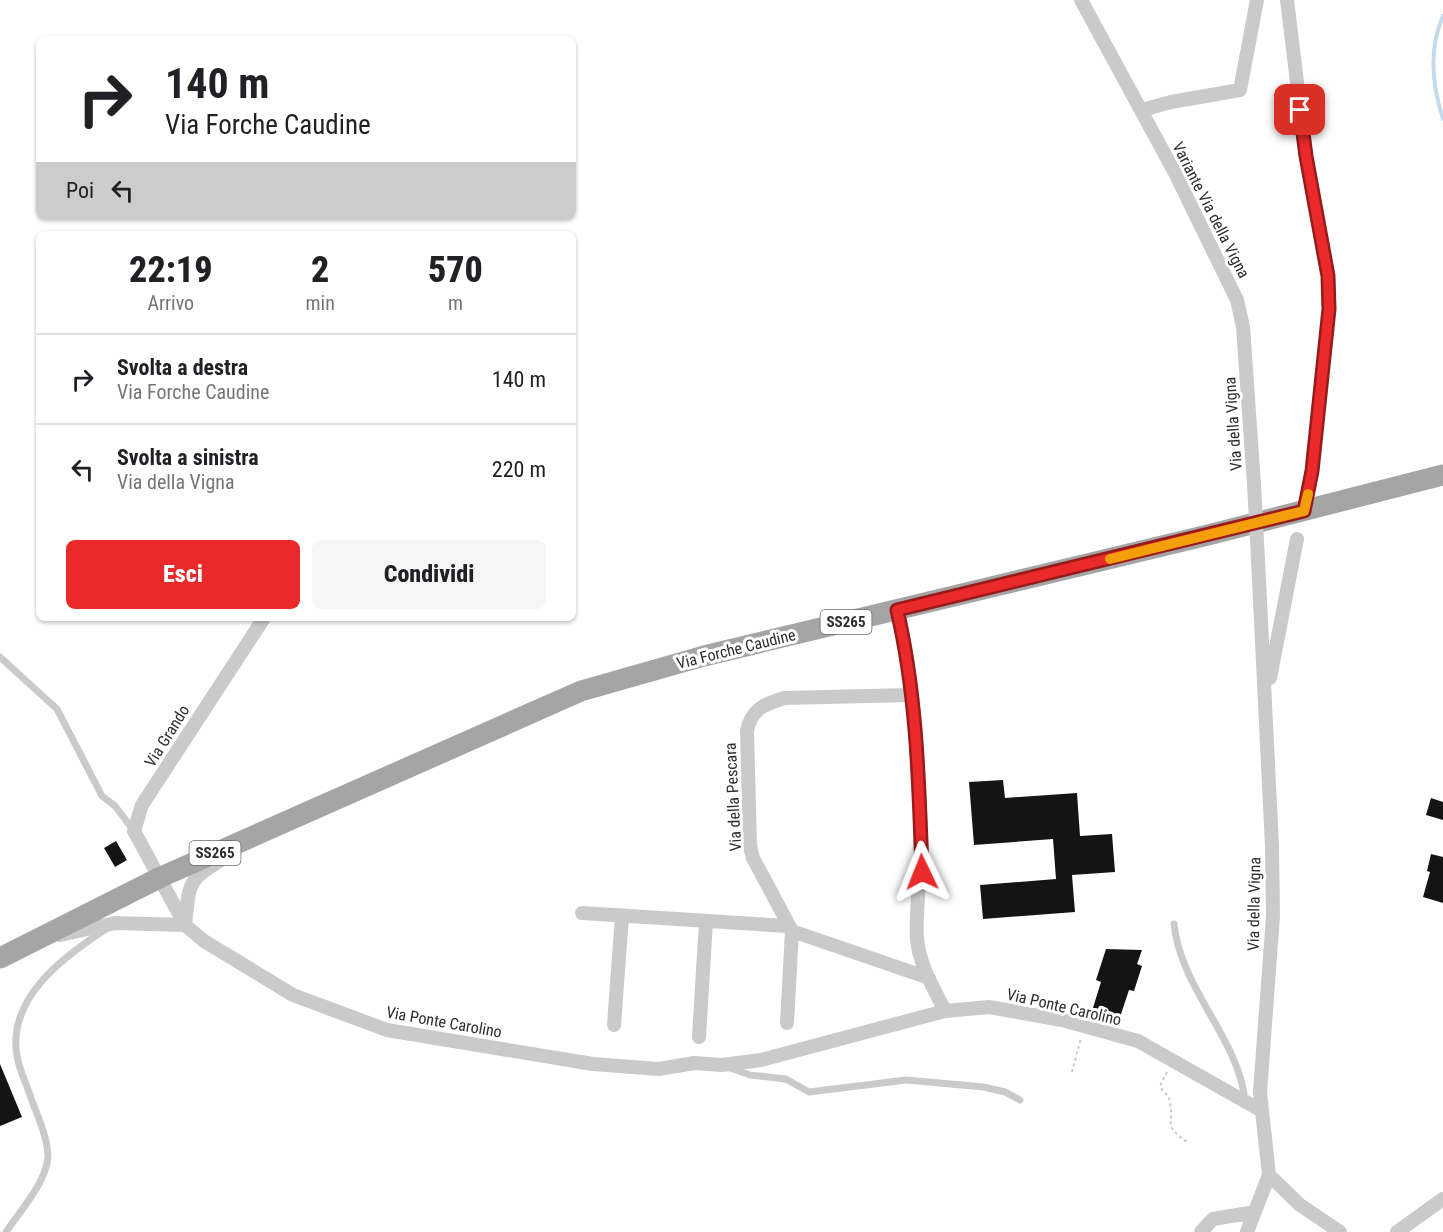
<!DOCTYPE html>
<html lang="it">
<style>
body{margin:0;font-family:"Roboto Condensed",sans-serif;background:#f6f6f6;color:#202124;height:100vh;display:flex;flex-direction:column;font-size:22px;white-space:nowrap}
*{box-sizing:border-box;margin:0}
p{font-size:20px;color:#757577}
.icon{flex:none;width:33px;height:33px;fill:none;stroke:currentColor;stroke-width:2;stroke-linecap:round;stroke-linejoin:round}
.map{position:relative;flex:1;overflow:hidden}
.sheet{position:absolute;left:36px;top:231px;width:540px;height:390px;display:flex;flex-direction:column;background:#fff;border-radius:9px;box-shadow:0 2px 4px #0004}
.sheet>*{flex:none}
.top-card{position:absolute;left:36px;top:36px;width:540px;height:183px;border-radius:9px;box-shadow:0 2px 4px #0004;background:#fff;color:#202124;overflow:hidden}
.pin{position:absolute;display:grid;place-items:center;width:51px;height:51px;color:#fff;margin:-26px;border-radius:12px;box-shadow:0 3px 9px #0006}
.me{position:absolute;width:66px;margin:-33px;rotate:358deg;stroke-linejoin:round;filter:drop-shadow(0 0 4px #0008)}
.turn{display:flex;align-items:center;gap:21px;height:126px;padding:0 30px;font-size:27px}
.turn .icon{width:78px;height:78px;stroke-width:2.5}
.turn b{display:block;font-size:42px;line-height:51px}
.then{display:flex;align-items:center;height:57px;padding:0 30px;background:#0003;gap:12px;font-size:22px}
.eta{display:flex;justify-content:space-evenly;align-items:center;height:102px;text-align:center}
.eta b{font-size:36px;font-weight:800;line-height:42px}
.action{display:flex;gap:12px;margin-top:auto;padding:12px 30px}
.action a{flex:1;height:69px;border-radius:9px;background:#ea292a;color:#fff;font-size:24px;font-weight:800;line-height:69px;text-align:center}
.action a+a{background:#f6f6f6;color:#202124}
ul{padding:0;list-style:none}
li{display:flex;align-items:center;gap:18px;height:90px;padding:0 30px;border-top:2px solid #e0e0e0}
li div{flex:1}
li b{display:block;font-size:22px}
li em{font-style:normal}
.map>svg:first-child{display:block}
</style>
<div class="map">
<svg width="1443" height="1232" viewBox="0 0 1443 1232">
<rect width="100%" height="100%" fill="#fff"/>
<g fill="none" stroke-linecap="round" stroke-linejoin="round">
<path stroke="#c5daec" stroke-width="4" d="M1443,16c-15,34 -11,69 0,103"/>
</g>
<path fill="#141414" d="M1003,780l2,18 72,-5 3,43 32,-2 3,38 -43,3 3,37 -92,7 -3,-34 76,-6 -3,-40 -79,6 -5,-63z
M1431,798l12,4v18l-17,-5z
M116,841l11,19 -12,7 -11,-19z
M1431,854l12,3v46l-20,-6 7,-25 -3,-1z
M1106,949l36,1 -5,14 5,2 -8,25 -5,-1 -10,30 -27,-9 9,-29 -5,-2z
M0,1064l22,53 -22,9z"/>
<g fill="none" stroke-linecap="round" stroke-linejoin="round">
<path stroke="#cacaca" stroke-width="2" stroke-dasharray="3 3" stroke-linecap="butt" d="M1072,1072l9,-34
M1167,1072l-7,14c3,6 9,9 10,16 4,23 -7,23 17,40"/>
<path stroke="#cacaca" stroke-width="7" d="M0,657l57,52 45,87 13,10 19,25
M1174,924c7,66 66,116 71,178
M730,1068l20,7 36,4 23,13 97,-12 78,7 21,5 15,8
M6,1232c14,-21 40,-49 42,-75 0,-20 -12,-44 -18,-62 -4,-12 -11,-26 -13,-39 -10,-58 46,-99 89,-127"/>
<path stroke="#cacaca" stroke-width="14" d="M1081,0l94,173 62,127 6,27 11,157
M1287,0l19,156 22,120 1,33 -17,162 -8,40
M1142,110l29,-8 69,-12 17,-90
M897,610c18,74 21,152 24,228 1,33 -6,69 -4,101 2,25 17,50 28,72
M264,618l-122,187 -8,26 51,94 19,16 89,54 94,35 206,34 66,5 35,-6 28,2 39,-5 184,-49 44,-4 73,13 76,21 124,70
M1270,678l27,-139
M910,695l-126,3c-19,6 -33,11 -37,33l3,115 3,12 39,73 137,47
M582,913l205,13
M185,925c5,-44 1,-43 39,-67
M60,935l55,-12 70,2
M787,1023l5,-92
M614,1025l8,-109
M699,1037l7,-116
M1269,1175l31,30 40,27
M1201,1232l12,-13 42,-7
M1247,1232l22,-57 -9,-83 13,-176 -1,-70 -14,-286
M1397,1232l46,-33"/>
<path stroke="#a5a5a5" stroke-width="21" d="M0,958l161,-81 420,-186 123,-35 504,-121 235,-60"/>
<path stroke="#cacaca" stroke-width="14" d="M1254,484l4,76"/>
</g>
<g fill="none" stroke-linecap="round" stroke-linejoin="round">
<defs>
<path id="route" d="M922,872c-3,-87 -5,-177 -25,-262l407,-99 8,-40 17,-162 -1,-33 -22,-120 -6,-46"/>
</defs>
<use href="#route" stroke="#981b1b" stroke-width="15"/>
<use href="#route" stroke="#ea292a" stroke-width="10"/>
<path stroke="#f59e0b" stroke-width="10" d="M1110,559l194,-48 4,-17"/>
</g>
<g text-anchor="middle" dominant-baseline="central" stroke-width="6" stroke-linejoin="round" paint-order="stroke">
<g fill="#fff" stroke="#6c6c6c" stroke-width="1.5">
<rect x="820.5" y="610" width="51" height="24" rx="4.5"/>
<rect x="189.5" y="841" width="51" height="24" rx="4.5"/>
</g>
<g font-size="15" font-weight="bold" fill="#2d2d2d">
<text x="846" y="622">SS265</text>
<text x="215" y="853">SS265</text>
</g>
<g font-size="16" fill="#2d2d2d" stroke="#fff">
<text transform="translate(1211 210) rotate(63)">Variante Via della Vigna</text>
<text transform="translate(1233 424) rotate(-94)">Via della Vigna</text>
<text transform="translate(736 649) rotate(-14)">Via Forche Caudine</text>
<text transform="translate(167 736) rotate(-58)">Via Grando</text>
<text transform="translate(733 797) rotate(-93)">Via della Pescara</text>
<text transform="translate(1254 904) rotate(-89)">Via della Vigna</text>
<text transform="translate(1064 1007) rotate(13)">Via Ponte Carolino</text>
<text transform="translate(444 1022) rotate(10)">Via Ponte Carolino</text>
</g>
</g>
</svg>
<div class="pin" style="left:1300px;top:110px;background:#d93025"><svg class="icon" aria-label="arrive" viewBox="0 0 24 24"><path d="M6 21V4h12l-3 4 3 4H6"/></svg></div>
<svg class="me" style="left:922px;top:872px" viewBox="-20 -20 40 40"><path d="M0-17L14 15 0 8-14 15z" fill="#ea292a" stroke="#fff" stroke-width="4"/></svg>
<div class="top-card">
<div class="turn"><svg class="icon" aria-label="right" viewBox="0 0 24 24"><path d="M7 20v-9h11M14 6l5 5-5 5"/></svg><div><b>140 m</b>Via Forche Caudine</div></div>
<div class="then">Poi<svg class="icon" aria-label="left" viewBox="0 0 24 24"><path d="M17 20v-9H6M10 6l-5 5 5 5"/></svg></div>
</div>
<section class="sheet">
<div class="eta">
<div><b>22:19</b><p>Arrivo</p></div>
<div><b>2</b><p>min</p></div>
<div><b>570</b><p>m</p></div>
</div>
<ul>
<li><svg class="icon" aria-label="right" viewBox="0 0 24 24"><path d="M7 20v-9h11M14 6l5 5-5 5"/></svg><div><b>Svolta a destra</b><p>Via Forche Caudine</p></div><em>140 m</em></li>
<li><svg class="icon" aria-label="left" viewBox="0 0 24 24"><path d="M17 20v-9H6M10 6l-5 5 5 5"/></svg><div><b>Svolta a sinistra</b><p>Via della Vigna</p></div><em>220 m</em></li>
</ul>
<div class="action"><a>Esci</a><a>Condividi</a></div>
</section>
</div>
